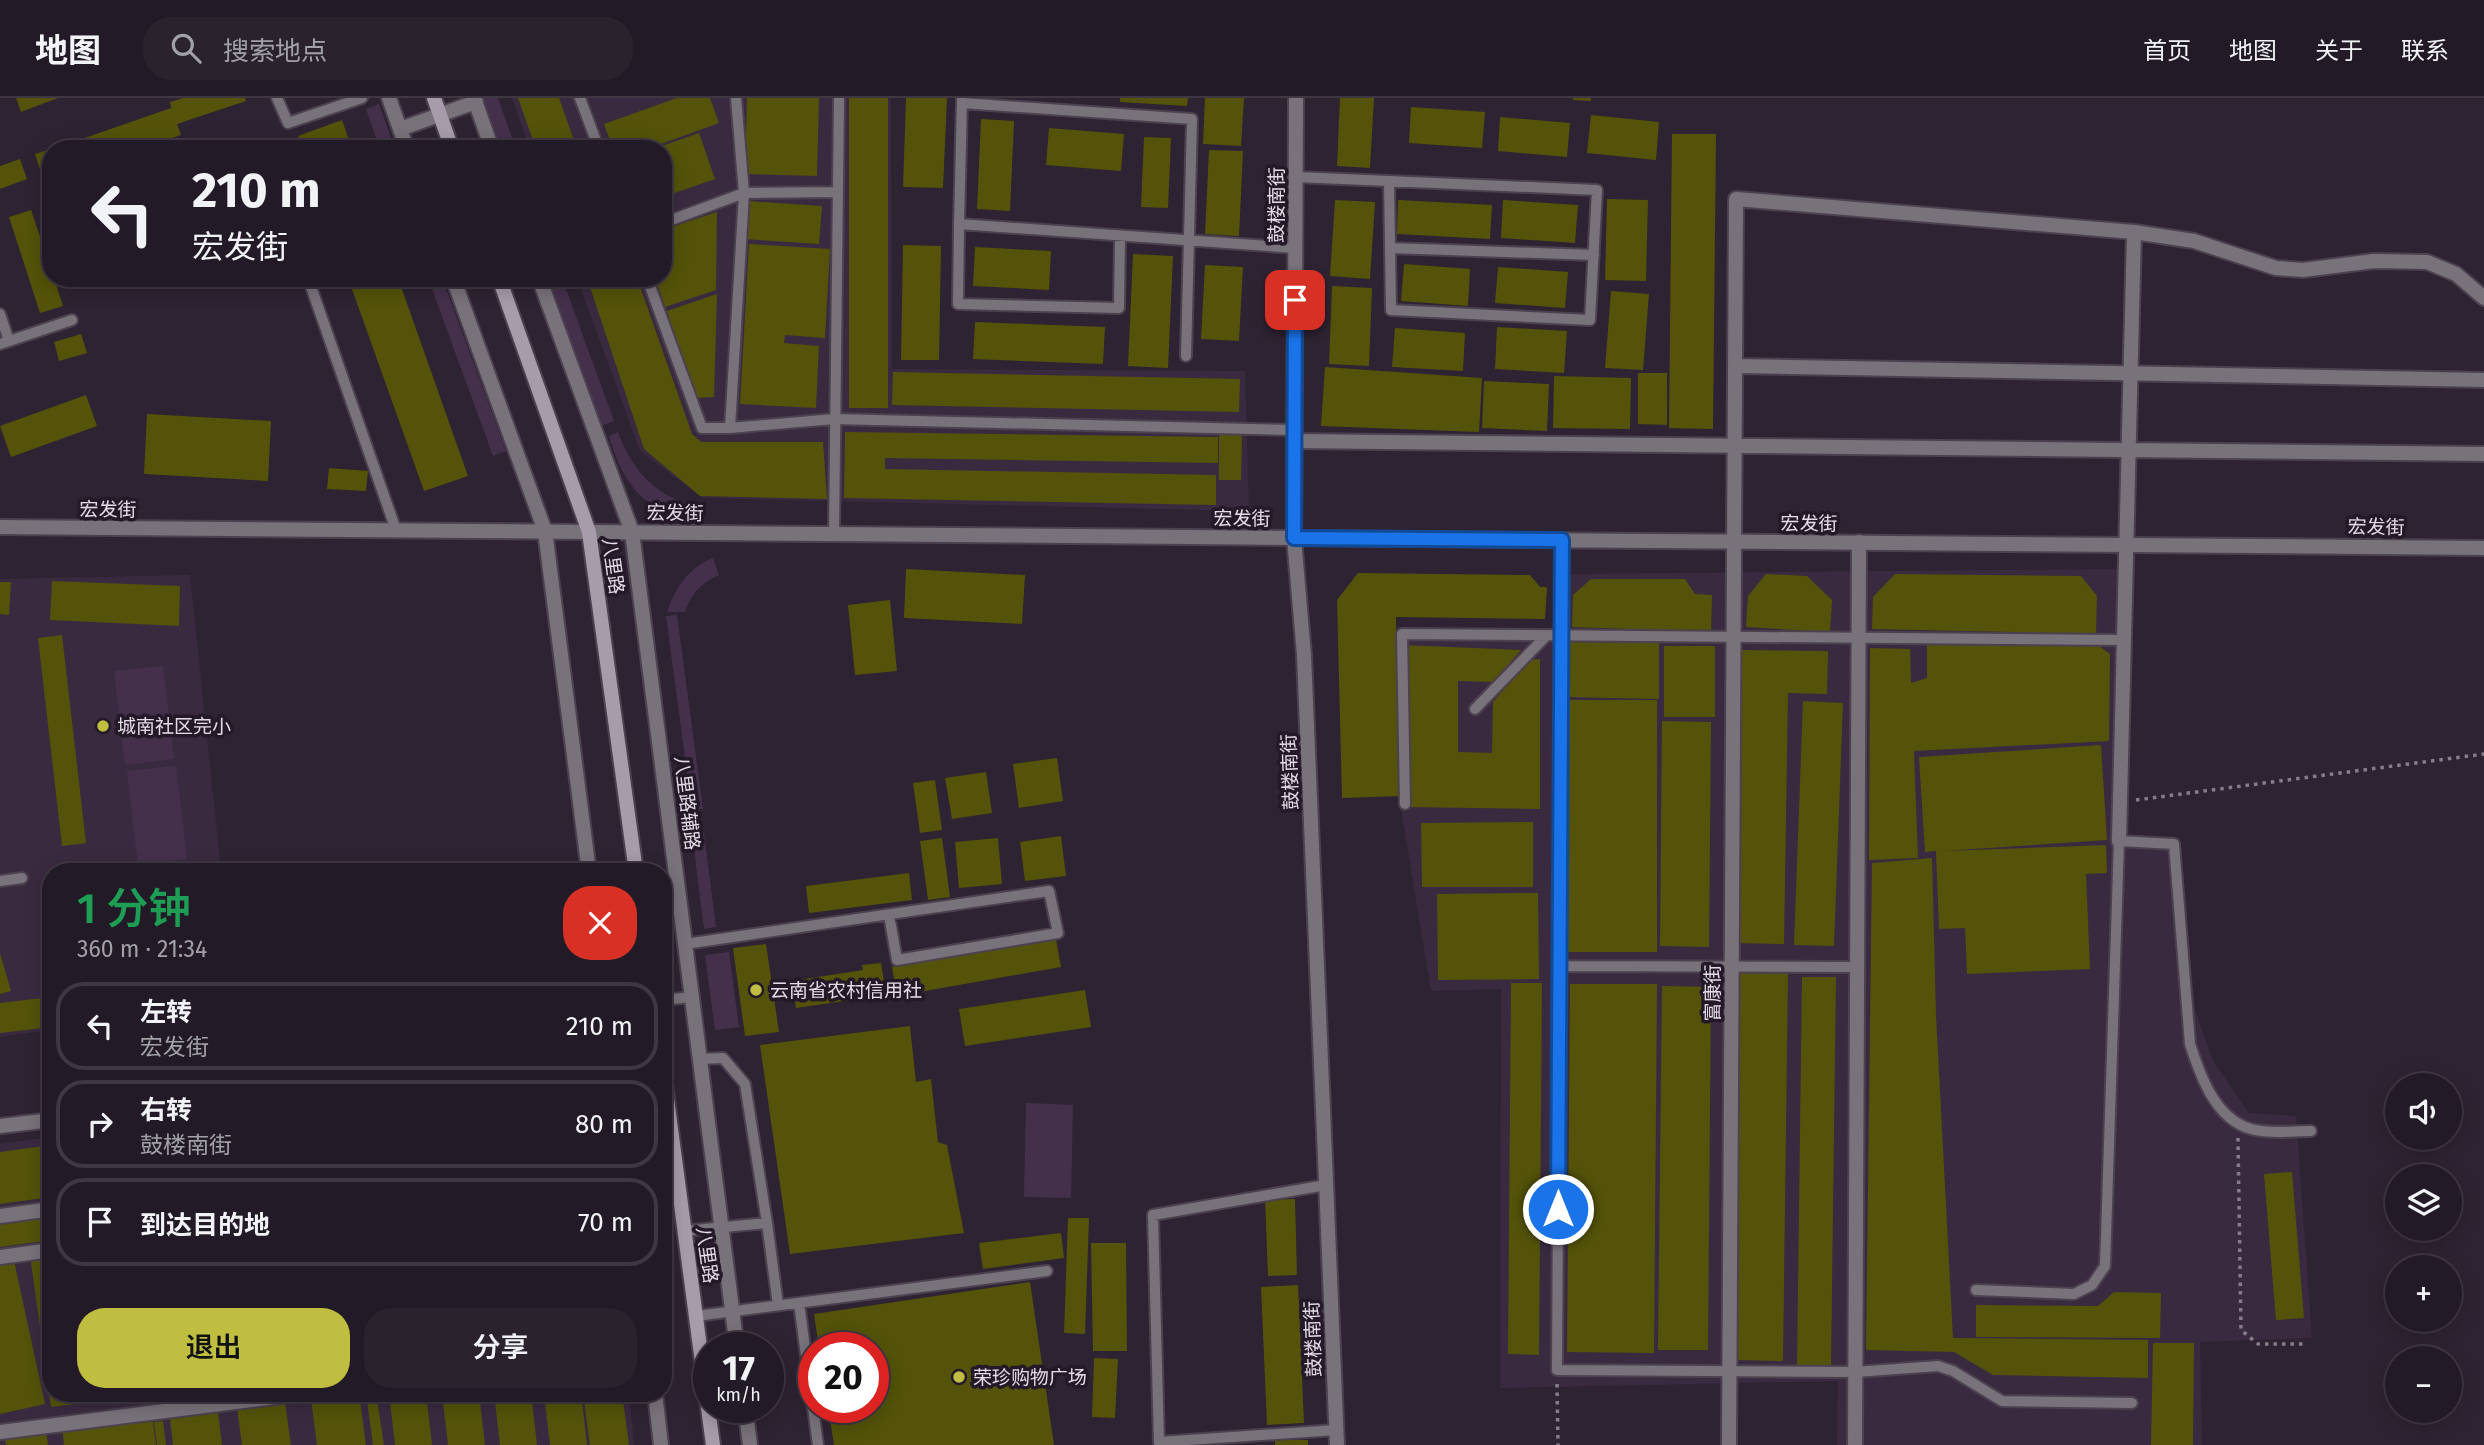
<!DOCTYPE html>
<html lang="zh">
<meta charset="utf-8">
<style>
body{margin:0;font-family:"Fira Sans","Noto Sans SC",sans-serif;background:#2a232e;color:#f1f3f6;height:100vh;display:flex;flex-direction:column;font-size:26px;white-space:nowrap}
*{box-sizing:border-box;margin:0}
p{font-size:23px;color:#a2a1a7}
.icon{flex:none;width:38px;height:38px;fill:none;stroke:currentColor;stroke-width:2;stroke-linecap:round;stroke-linejoin:round}
.map{position:relative;flex:1;overflow:hidden}
.details{position:absolute;left:42px;top:765px;width:630px;height:539px;display:flex;flex-direction:column;background:#221a26;border-radius:28px;box-shadow:0 4px 18px #0003,0 0 0 2px #3f3843}
.details>*{flex:none}
.top-card{position:absolute;left:42px;top:42px;width:630px;height:147px;border-radius:28px;box-shadow:0 4px 18px #0003,0 0 0 2px #3f3843;background:#221a26;color:#f1f3f6;overflow:hidden}
.controls{position:absolute;left:2385px;top:975px;display:grid;gap:14px}
.controls a{display:grid;place-items:center;width:77px;height:77px;border-radius:50%;background:#221a26;box-shadow:0 4px 18px #0003,0 0 0 2px #3f3843;font-size:35px}
.speed{position:absolute;left:693px;top:1234px;display:flex;gap:14px;font-size:35px;font-weight:700;text-align:center}
.speed>*{display:grid;place-content:center;width:91px;height:91px;border-radius:50%;background:#221a26;box-shadow:0 4px 18px #0003,0 0 0 2px #3f3843;line-height:1}
.speed small{font-size:18px;font-weight:400}
.speed .limit{border:10px solid #d22;background:#fff;color:#111}
.pin{position:absolute;display:grid;place-items:center;width:60px;height:60px;color:#fff;margin:-30px;border-radius:14px;box-shadow:0 4px 10px #0006}
.me{position:absolute;width:77px;margin:-38px;rotate:0deg;stroke-linejoin:round;filter:drop-shadow(0 0 5px #0008)}
.turn{display:flex;align-items:center;gap:24px;height:147px;padding:0 35px;font-size:32px}
.turn .icon{width:91px;height:91px;stroke-width:2.5}
.turn b{display:block;font-size:49px;line-height:60px}
.round{display:grid;place-items:center;flex:none;width:74px;height:74px;border-radius:28px;background:#2a232e}
.head{display:flex;align-items:center;justify-content:space-between;height:119px;padding:0 35px}
h1{font-size:42px;font-weight:600;line-height:52px;color:#1e9e55}
.action{display:flex;gap:14px;margin-top:auto;padding:14px 35px}
.action a{flex:1;height:80px;border-radius:28px;background:#bfbe41;color:#111;font-size:28px;font-weight:600;line-height:80px;text-align:center}
.action a+a{background:#2a232e;color:#f1f3f6}
ul{padding:0;list-style:none}
li{display:flex;align-items:center;gap:21px;height:88px;margin:0 14px 10px;padding:0 21px;border:4px solid #3f3843;border-radius:28px}
li div{flex:1}
li b{display:block;font-size:26px}
li em{font-style:normal}
header{display:flex;align-items:center;gap:42px;box-sizing:border-box;height:98px;padding:0 35px;background:#221a26;border-bottom:2px solid #3f3843}
header strong{font-size:33px}
nav{display:flex;gap:38px;margin-inline-start:auto;font-size:24px}
.search{width:490px;height:63px;background:#2a232e;display:flex;align-items:center;gap:18px;box-sizing:border-box;padding:0 24px;border-radius:28px;color:#a2a1a7;font-size:26px}
.map>svg:first-child{display:block}
</style>
<header>
<strong>地图</strong>
<div class="search"><svg class="icon" aria-label="search" viewBox="0 0 24 24"><circle cx="10" cy="10" r="6"/><path d="M15 15l6 6"/></svg>搜索地点</div>
<nav><a>首页</a><a>地图</a><a>关于</a><a>联系</a></nav>
</header>
<div class="map">
<svg width="2484" height="1347" viewBox="0 0 2484 1347">
<rect width="100%" height="100%" fill="#2e2332"/>
<path fill="#3a2a40" d="M512,0h379l1,271 353,2 4,140 -546,-13 -63,-47 -63,-173h86v-129h-133z
M2121,471l-6,267 65,3 15,171 18,51 36,52 47,3 16,222 -112,4 2,103h-365l1,-64 -338,7 1,-399 -70,2 -30,-183 -2,-181 165,1 4,-54z
M190,477l31,296 -170,1v158l-51,7v-458z
M51,1039v256h578l5,52h-634v-301z"/>
<path fill="#45304c" d="M483,0h15l18,51h-14z
M379,6l16,45h-15l-14,-40z
M428,180h14l64,173 -13,5z
M547,180h15l52,143 -13,5z
M618,334c14,39 39,66 80,74l-2,13c-52,-7 -73,-34 -87,-83z
M713,460l6,17c-18,9 -27,17 -34,37h-18c9,-25 21,-44 46,-54z
M677,517l26,194 -11,1 -26,-194z
M163,568l11,93 -49,6 -11,-94z
M176,668l11,93 -49,6 -11,-94z
M704,735l12,94 -12,2 -12,-95z
M729,854l10,75 -24,3 -10,-75z
M1026,1005l47,2 -2,93 -47,-1z"/>
<path fill="#545309" d="M16,0h42l-37,14z
M183,0h62l1,3 -69,23 4,11 -41,14h-87l118,-41 -1,-6z
M518,0h41l18,51h-41z
M677,0h33l9,25 -72,26h-34l-9,-25z
M747,0h72l-2,78 -72,-2z
M849,0h39v310h-39z
M906,0h41l-4,90 -40,-1z
M1120,0h68l-1,8 -67,-4z
M1205,0h39l-3,48 -38,-2z
M1340,0h34l-4,70 -33,-2z
M1573,0h18v3l-18,-1z
M1411,9l74,5 -3,36 -73,-5z
M1591,17l68,7 -3,38 -69,-7z
M1500,19l70,6 -3,34 -69,-6z
M981,21l33,2 -4,90 -33,-2z
M342,22l10,29h-50l-4,-13z
M1049,30l75,6 -3,37 -75,-6z
M699,35l16,46 -52,18v-48l-7,-1z
M1672,36h44l-3,295 -44,-1z
M1144,39l27,1 -3,70 -27,-1z
M51,51v31l-7,2 -9,-28z
M1209,52l34,1 -4,85 -34,-2z
M20,61l7,20 -27,10v-23z
M1607,101l41,1 -2,81 -41,-1z
M1335,102l40,2 -5,77 -40,-3z
M1398,102l94,5 -2,34 -93,-5z
M1503,102l75,5 -3,38 -74,-5z
M746,103l76,5 -3,38 -75,-5z
M31,112l20,59v9h3l9,28 -23,7 -31,-96z
M717,114l-1,78 -51,17 -10,-29h8v-48z
M749,146l81,5 -5,89 -40,-3 -1,8 35,3 -3,62 -76,-4z
M903,147l38,1 -2,114h-38z
M975,149l76,4 -2,39 -76,-4z
M1133,156l40,2 -5,112 -40,-2z
M1404,166l66,5 -2,37 -67,-5z
M1205,167l38,2 -4,74 -38,-2z
M1498,169l70,5 -3,36 -70,-5z
M348,180h50l70,198 -44,15z
M587,180h50l55,156 9,8h122l4,57 -127,-3 -56,-47z
M1332,188l40,2 -3,78 -40,-2z
M1611,193l38,3 -6,76 -38,-2z
M717,196l-3,103 -18,1 -29,-87z
M975,224l130,5 -2,37 -130,-5z
M1497,229l70,4 -3,42 -69,-4z
M1395,230l70,5 -2,38 -71,-4z
M81,236l6,19 -28,8 -5,-19z
M1325,269l157,11 -3,54 -158,-6z
M893,274l347,7 -1,33 -347,-7z
M1638,275h29v52l-29,-1z
M1554,278l77,2 -1,51 -77,-1z
M1484,283l65,3 -2,47 -65,-3z
M86,297l11,31 -86,31 -11,-31z
M147,316l124,7 -3,60 -124,-7z
M845,334l373,5v26l-333,-5v11l331,6v30l-372,-7z
M1219,337h23l-1,45h-22z
M329,370l39,3 -2,20 -39,-2z
M906,471l119,6 -3,49 -118,-6z
M1358,475l172,2 10,12h7l-2,32 -149,-2 4,179 -58,2 -5,-198z
M1766,476l41,2 25,24 -2,32 -84,-5 2,-31z
M1895,476l186,2 16,20 -1,38 -224,-5 1,-32z
M1591,481h94l10,15 17,1 -1,37 -139,-5 1,-32z
M52,483l128,5 -1,40 -129,-6z
M0,484h11l-2,33 -9,-1z
M890,502l7,71 -42,4 -7,-70z
M62,537l24,208 -24,3 -24,-208z
M1566,544l93,1v56l-94,-2z
M1927,545l172,3 11,8 -1,87 -195,10 4,107 -49,2 1,-212 40,1 1,34 16,-5z
M1404,547l117,5 -28,32 -35,-1v71l34,1 1,-51 35,-42 12,-1v150l-134,-2z
M1664,548h51v71h-51z
M1742,552l86,1 -1,43 -39,-1 -4,251 -48,-1z
M1568,602h89v252h-89z
M1803,603l40,2 -9,243 -40,-1z
M1662,623l49,1 -2,225 -49,-1z
M2101,647l6,95 -164,11 163,-6 1,28 -21,1 4,95 -123,5 -2,-46 -26,1 -3,-78 -11,1 -6,-95z
M1057,660l6,43 -44,7 -6,-44z
M986,674l6,41 -40,6 -7,-41z
M935,682l7,50 -22,3 -7,-50z
M1533,724v65h-111l-1,-64z
M1061,738l5,40 -41,5 -5,-39z
M942,740l8,59 -22,3 -8,-59z
M998,740l4,46 -43,4 -4,-46z
M1932,760l4,157 17,323 195,2v38l-155,-3 -39,-23 -88,-2 6,-487z
M909,775l3,27 -103,13 -3,-27z
M1538,795l1,86 -101,1 -1,-86z
M1056,841l5,28 -164,29 -5,-29z
M766,846l13,88 -34,4 -12,-88z
M0,855l11,38 -11,3z
M881,865l5,32 -90,13 -4,-27 71,-11 -1,-5z
M1739,875h49l-5,388 -49,-1z
M1802,879h34l-5,389h-34z
M1511,885h31l-3,372 -31,-1z
M1570,886h87l-3,369 -87,-1z
M1662,888l49,1 -3,363h-50z
M1085,892l6,37 -126,19 -6,-37z
M51,899v30l-51,6v-30z
M910,928l6,56 15,-3 7,63 9,3 17,88 -174,21 -30,-209z
M51,1047v52l-51,7v-52z
M2292,1074l12,146 -28,2 -12,-146z
M1295,1101l2,76 -29,1 -3,-76z
M51,1114v28l-51,7v-28z
M1068,1120h21l-4,116 -21,-1z
M1061,1135l3,25 -81,11 -4,-26z
M1091,1145h35l1,108h-34z
M51,1155v138l-2,1 -19,-137z
M13,1158l32,148 -45,10v-155z
M1030,1184l24,163h-220l-6,-38h45v-59h-54l-5,-34z
M1298,1187l6,138 -37,2 -6,-138z
M2114,1194l47,1 -1,45 -184,-1v-32l122,1z
M2153,1245h41l-1,102h-42z
M1094,1260l24,1 -3,59 -23,-1z
M49,1295h33l2,10 -33,4z
M92,1295h25v2l-25,3z
M359,1295l7,52h-49l-6,-46z
M366,1295h10l8,52h-11z
M389,1295h37l6,52h-37z
M442,1295h37l6,52h-37z
M494,1295h37l6,52h-37z
M544,1295h37l6,52h-37z
M583,1295h39l7,52h-39z
M285,1304l6,43h-49l-5,-37z
M218,1314l4,33h-49l-3,-26z
M152,1318l4,29h-92l-2,-18z
M163,1323l3,24h-9l-3,-23z
M46,1332l2,15h-42l-2,-9z
M1275,1342h33v5h-33z"/>
<g fill="none" stroke-linecap="round" stroke-linejoin="round">
<defs>
<path id="service" d="M277,0l11,25 74,-25
M580,0l19,51
M962,1l-3,125 336,24
M962,5l230,16 -6,237
M1296,79l301,13 -7,130 -199,-10 -2,-129
M663,125l81,-30 94,-1
M959,126l-1,80 161,4 1,-72
M1390,150l204,7
M308,180l88,252
M647,180l55,150h28l104,-9 460,11
M0,216l9,27
M0,246l72,-24
M730,330l14,-235 -8,-95
M834,436l5,-436
M1562,442l-5,830 298,2 83,-6 15,5 49,30 130,2
M1475,611l71,-73
M1405,706l-3,-170 722,6
M0,783l22,-3
M685,846l364,-53 9,42 -161,27 -8,-45
M1559,868l298,1
M663,902l29,-3
M1326,1087l-173,30 6,227 177,-12
M767,1125l11,82
M684,1133l83,-8 -22,-139 -22,-26 -23,1
M1976,1192l98,4 18,-9 13,-19 14,-425 55,3 16,200c10,31 25,75 61,85 18,5 41,2 60,2
M799,1205l19,142
M696,1218l351,-45"/>
<path id="minor" d="M389,0l18,51
M474,0l18,51
M400,31l76,-27
M453,180l92,253 44,341
M539,180l93,254 105,816
M1735,268l749,14
M1294,343l1190,13
M1294,440l10,117 33,790
M2119,743l15,-609
M0,1028l51,-6
M0,1118l51,-7
M0,1159l51,-7
M655,1295l6,52
M745,1309l5,38
M0,1334l306,-39
M1729,1347l7,-1246 398,33 60,9 82,27 27,2 71,-9 53,1 29,12 28,24
M1855,1347l4,-903"/>
<path id="tertiary" d="M0,429l2484,21
M1294,440l2,-440"/>
<path id="secondary" d="M434,0l18,51
M499,180l90,254 47,340
M663,971l50,376"/>
</defs>
<use href="#service" stroke="#4b414f" stroke-width="14"/>
<use href="#minor" stroke="#4b414f" stroke-width="18"/>
<use href="#tertiary" stroke="#4b414f" stroke-width="18"/>
<use href="#secondary" stroke="#4b414f" stroke-width="18"/>
<path stroke="#867d8a" stroke-width="3.5" stroke-dasharray="3.5 5" stroke-linecap="butt" d="M2136,702l348,-46
M2238,1040l3,192 17,14h46
M1557,1286l1,61"/>
<use href="#service" stroke="#78727a" stroke-width="10"/>
<use href="#minor" stroke="#78727a" stroke-width="14"/>
<use href="#tertiary" stroke="#78727a" stroke-width="14"/>
<use href="#secondary" stroke="#a69caa" stroke-width="14"/>
</g>
<g fill="none" stroke-linecap="round" stroke-linejoin="round">
<defs>
<path id="route" d="M1295,202l-1,238 268,2 -4,669"/>
</defs>
<use href="#route" stroke="#114b97" stroke-width="18"/>
<use href="#route" stroke="#1a73e8" stroke-width="12"/>
</g>
<g fill="#bfbe41" stroke="#241928" stroke-width="2.5">
<circle cx="103" cy="628" r="7"/>
<circle cx="756" cy="892" r="7"/>
<circle cx="959" cy="1279" r="7"/>
</g>
<g text-anchor="middle" dominant-baseline="central" stroke-width="7" stroke-linejoin="round" paint-order="stroke">
<g font-size="19" fill="#e3dce6" stroke="#241928">
<text transform="translate(1276 107) rotate(-90)">鼓楼南街</text>
<text x="108" y="411">宏发街</text>
<text transform="translate(675 415) rotate(1)">宏发街</text>
<text x="1242" y="420">宏发街</text>
<text x="1809" y="425">宏发街</text>
<text transform="translate(2376 429) rotate(1)">宏发街</text>
<text transform="translate(613 468) rotate(82)">八里路</text>
<text transform="translate(1290 674) rotate(-92)">鼓楼南街</text>
<text transform="translate(687 705) rotate(83)">八里路辅路</text>
<text transform="translate(1712 895) rotate(-90)">富康街</text>
<text transform="translate(707 1157) rotate(82)">八里路</text>
<text transform="translate(1313 1241) rotate(-92)">鼓楼南街</text>
</g>
<g font-size="19" fill="#e3dce6" stroke="#241928" text-anchor="start">
<text x="117" y="628">城南社区完小</text>
<text x="770" y="892">云南省农村信用社</text>
<text x="973" y="1279">荣珍购物广场</text>
</g>
</g>
</svg>
<div class="controls">
<a><svg class="icon" aria-label="sound" viewBox="0 0 24 24"><path d="M4 9h4l5-4v14l-5-4H4zM17 9q2 3 0 6"/></svg></a>
<a><svg class="icon" aria-label="layers" viewBox="0 0 24 24"><path d="M12 4l9 5-9 5-9-5zM3 14l9 5 9-5"/></svg></a>
<a>+</a>
<a>−</a>
</div>
<div class="speed"><div>17<small>km/h</small></div><div class="limit">20</div></div>
<div class="pin" style="left:1295px;top:202px;background:#d93025"><svg class="icon" aria-label="arrive" viewBox="0 0 24 24"><path d="M6 21V4h12l-3 4 3 4H6"/></svg></div>
<svg class="me" style="left:1558px;top:1111px" viewBox="-20 -20 40 40"><circle r="17" fill="#1a73e8" stroke="#fff" stroke-width="3"/><path d="M0-11L8 9 0 5-8 9z" fill="#fff"/></svg>
<div class="top-card">
<div class="turn"><svg class="icon" aria-label="left" viewBox="0 0 24 24"><path d="M17 20v-9H6M10 6l-5 5 5 5"/></svg><div><b>210 m</b>宏发街</div></div>
</div>
<section class="details">
<div class="head"><div><h1>1 分钟</h1><p>360 m · 21:34</p></div><a class="round" style="background:#d93025;color:#fff"><svg class="icon" aria-label="close" viewBox="0 0 24 24"><path d="M6 6l12 12M18 6L6 18"/></svg></a></div>
<ul>
<li><svg class="icon" aria-label="left" viewBox="0 0 24 24"><path d="M17 20v-9H6M10 6l-5 5 5 5"/></svg><div><b>左转</b><p>宏发街</p></div><em>210 m</em></li>
<li><svg class="icon" aria-label="right" viewBox="0 0 24 24"><path d="M7 20v-9h11M14 6l5 5-5 5"/></svg><div><b>右转</b><p>鼓楼南街</p></div><em>80 m</em></li>
<li><svg class="icon" aria-label="arrive" viewBox="0 0 24 24"><path d="M6 21V4h12l-3 4 3 4H6"/></svg><div><b>到达目的地</b></div><em>70 m</em></li>
</ul>
<div class="action"><a>退出</a><a>分享</a></div>
</section>
</div>
